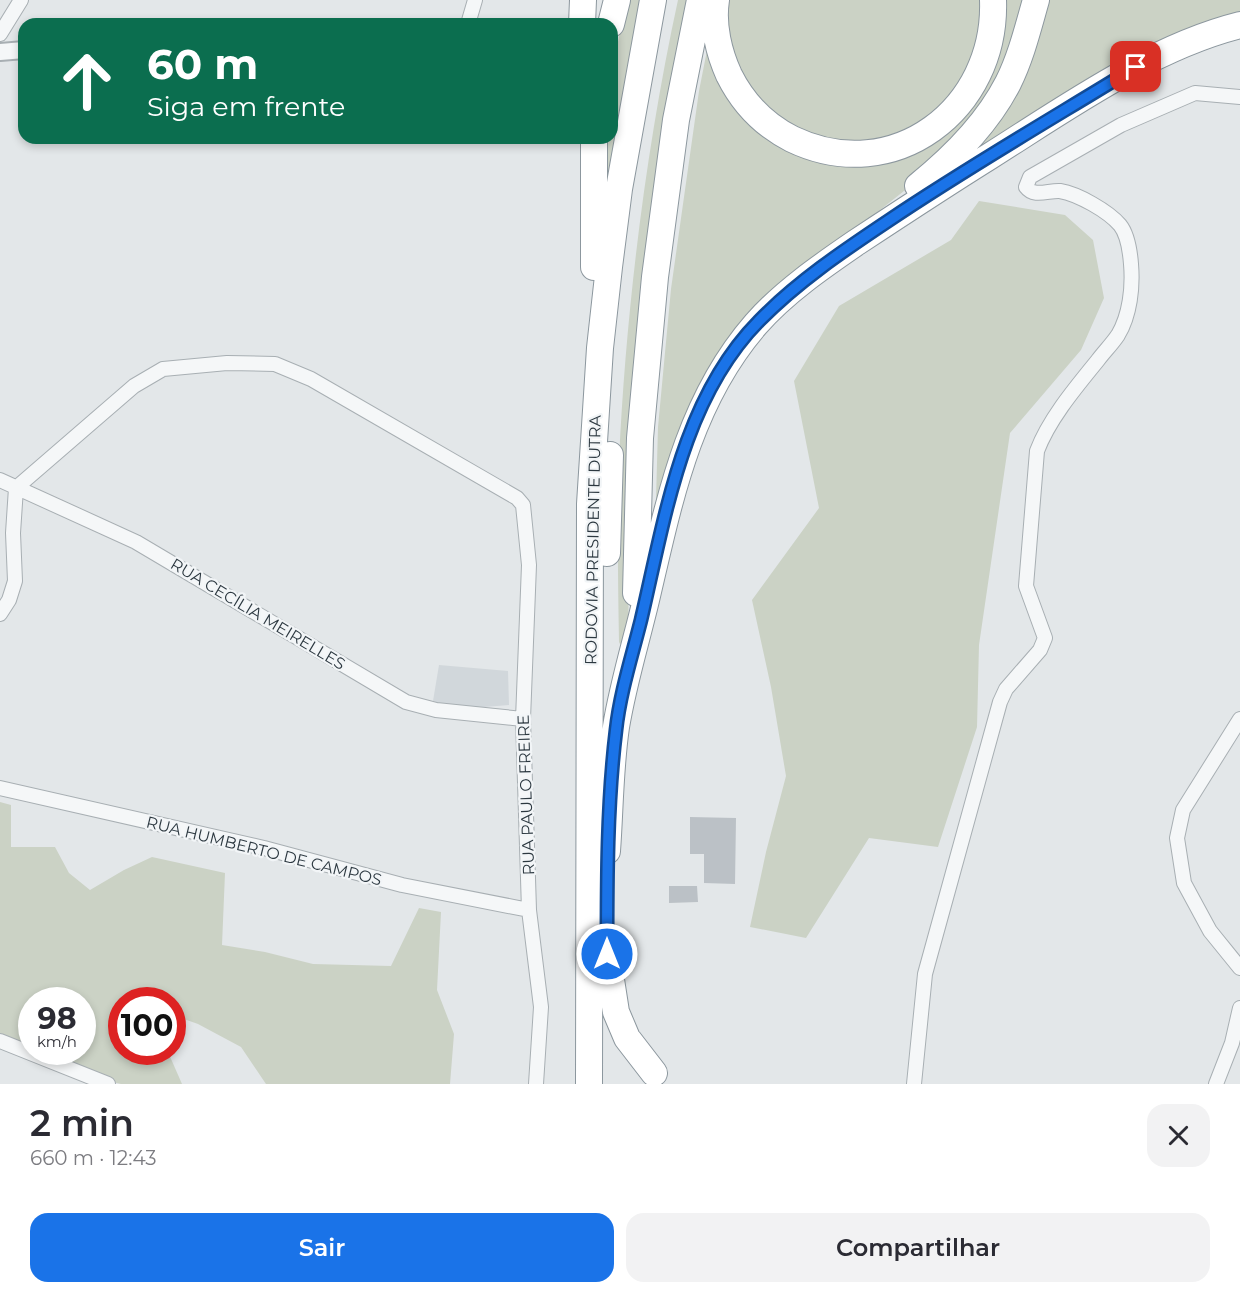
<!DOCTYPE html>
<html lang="pt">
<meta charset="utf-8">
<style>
body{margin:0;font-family:Montserrat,sans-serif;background:#f2f2f3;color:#2b2b33;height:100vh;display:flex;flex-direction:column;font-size:22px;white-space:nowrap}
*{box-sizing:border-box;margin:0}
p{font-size:20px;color:#7c7c81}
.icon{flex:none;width:33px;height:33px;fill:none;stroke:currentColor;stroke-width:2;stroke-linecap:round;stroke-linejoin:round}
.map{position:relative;height:1084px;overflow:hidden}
.panel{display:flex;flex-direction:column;background:#fff;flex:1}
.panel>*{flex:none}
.banner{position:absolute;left:18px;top:18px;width:600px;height:126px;border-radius:18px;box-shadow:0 3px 9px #0003;background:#0b6e4f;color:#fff;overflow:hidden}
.speed{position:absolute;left:18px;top:987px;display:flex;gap:12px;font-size:30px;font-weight:700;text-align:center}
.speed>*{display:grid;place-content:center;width:78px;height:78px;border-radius:50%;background:#fff;box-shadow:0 3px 9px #0003;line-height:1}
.speed small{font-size:15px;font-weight:400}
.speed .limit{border:9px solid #d22;background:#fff;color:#111}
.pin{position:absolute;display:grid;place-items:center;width:51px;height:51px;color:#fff;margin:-26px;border-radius:12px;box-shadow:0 3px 9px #0006}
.me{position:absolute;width:66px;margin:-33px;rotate:0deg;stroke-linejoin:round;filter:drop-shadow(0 0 4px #0008)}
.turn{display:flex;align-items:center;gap:21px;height:126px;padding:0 30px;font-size:27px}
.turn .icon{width:78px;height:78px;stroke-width:2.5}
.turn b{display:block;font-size:42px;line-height:51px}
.round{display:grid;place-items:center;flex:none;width:63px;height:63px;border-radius:18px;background:#f2f2f3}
.summary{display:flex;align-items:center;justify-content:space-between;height:102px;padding:0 30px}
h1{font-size:36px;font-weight:600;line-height:45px}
.cta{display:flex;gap:12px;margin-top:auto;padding:12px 30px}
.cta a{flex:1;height:69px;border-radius:18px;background:#1a73e8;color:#fff;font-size:24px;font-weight:600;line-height:69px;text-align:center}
.cta a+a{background:#f2f2f3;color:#2b2b33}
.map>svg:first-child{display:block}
</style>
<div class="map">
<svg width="1240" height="1084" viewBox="0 0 1240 1084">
<rect width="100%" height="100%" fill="#e3e7e9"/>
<path fill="#d1d7db" d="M439,665l69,6 1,34 -25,2 -35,-1 -16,-5z"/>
<path fill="#cbd2c5" d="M626,0h14l-35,200 -2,-62h9v-65z
M678,0h15l-64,570 -1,70 -8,4 -1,-2c-1,-61 -2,-121 0,-182 7,-151 27,-313 59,-460z
M726,0h257l1,21 -20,61 -53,51 -68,12 -58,-19 -49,-54 -11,-59z
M997,0h34l-22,68 -80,103 -163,130 -111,235 3,-109 13,-138 28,-198 12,-61 14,48 98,77 123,-30z
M1045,0h195v17l-285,154z
M979,201l86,14 28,25 11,58 -23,52 -71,83 -31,212 -2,82 -39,120 -69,-9 -63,100 -56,-11 16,-75 20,-76 -15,-89 -19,-87 67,-92 -25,-127 45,-75 112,-66z
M0,802l11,3v42h44l14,26 21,17 34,-20 28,-13 73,16 -3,72 43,7 48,12 78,2 28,-58 22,4 -4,78 17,44 -4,50h-184l-25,-37 -43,-23 -17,-6 -8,19 -1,-37h-50v52h46l14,32h-61l-47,-11 -42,-21h50v-52h-50l-1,51 -31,-13z"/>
<path fill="#bbc1c6" d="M690,817l46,1 -1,66 -31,-1v-29h-14z
M669,886h28l1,16 -29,1z"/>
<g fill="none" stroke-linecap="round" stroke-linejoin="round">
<defs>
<path id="minor" d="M468,24l7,-24
M0,34l21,-34
M0,480l136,62 270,160 30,8 87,9
M16,488l118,-102 29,-17 64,-6 48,1 36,15 206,119 6,7 6,60 -6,154 6,191 12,97 -5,77
M0,614l9,-14 6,-19 -2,-48 3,-45
M1240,719l-57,91 -6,28 7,45 26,48 30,37
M0,788l264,60 138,37 127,25
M0,1041l108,43
M914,1084l11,-110 75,-272 6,-13 34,-39 5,-12 -19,-52 11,-135c12,-32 39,-64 61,-91 6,-8 14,-16 20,-25 12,-20 15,-48 13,-71 -1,-13 -3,-29 -11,-39 -12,-14 -42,-31 -60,-34 -11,-1 -26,7 -34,-4l4,-10 91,-52 74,-32 45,4
M1216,1084l16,-41 8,-35"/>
<path id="tertiary" d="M0,52l24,-2"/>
<path id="motorway" d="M716,0c-4,25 3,53 13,75 14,28 35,50 63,64 102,49 205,-30 201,-139
M582,24l1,-24
M611,24l6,-24
M918,186c36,-29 69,-62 90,-103 13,-26 20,-55 28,-83
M594,267v-129
M607,553l3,-98
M636,593l4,-155 15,-161 21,-157 24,-120
M607,851c3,-41 3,-84 9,-124 7,-43 20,-85 30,-127 23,-98 42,-198 110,-276 28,-32 66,-58 101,-82 44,-29 88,-58 133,-86 76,-48 162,-109 250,-131
M607,954l9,58 11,26 27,35
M589,1084l1,-580 10,-156 9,-81 10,-78 34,-189"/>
</defs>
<use href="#minor" stroke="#a8afb3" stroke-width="16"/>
<use href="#tertiary" stroke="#a8afb3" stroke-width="20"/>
<use href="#motorway" stroke="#8c979e" stroke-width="28"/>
<use href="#minor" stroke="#f5f7f8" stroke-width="14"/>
<use href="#tertiary" stroke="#f5f7f8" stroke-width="16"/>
<use href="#motorway" stroke="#fff" stroke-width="26"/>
</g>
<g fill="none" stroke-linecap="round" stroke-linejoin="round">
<defs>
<path id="route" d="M607,954c0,-74 0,-150 9,-224 4,-37 16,-74 25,-110 24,-102 41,-221 118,-299 38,-39 84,-70 129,-100 80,-54 165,-103 248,-154"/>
</defs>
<use href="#route" stroke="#114b97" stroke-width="15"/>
<use href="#route" stroke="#1a73e8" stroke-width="10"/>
</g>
<g text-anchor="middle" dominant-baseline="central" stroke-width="4.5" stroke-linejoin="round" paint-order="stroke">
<g font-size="16" fill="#2c3840" stroke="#f2f5f7">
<text transform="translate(593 540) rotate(-89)">RODOVIA PRESIDENTE DUTRA</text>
<text transform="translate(258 614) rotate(31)">RUA CECÍLIA MEIRELLES</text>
<text transform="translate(526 795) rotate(-92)">RUA PAULO FREIRE</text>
<text transform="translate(264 851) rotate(14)">RUA HUMBERTO DE CAMPOS</text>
</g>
</g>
</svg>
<div class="speed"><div>98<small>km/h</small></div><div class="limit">100</div></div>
<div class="pin" style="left:1136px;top:67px;background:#d93025"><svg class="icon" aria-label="arrive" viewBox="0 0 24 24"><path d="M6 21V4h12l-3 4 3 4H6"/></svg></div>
<svg class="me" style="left:607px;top:954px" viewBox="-20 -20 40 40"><circle r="17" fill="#1a73e8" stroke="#fff" stroke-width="3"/><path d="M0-11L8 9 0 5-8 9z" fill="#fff"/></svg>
<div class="banner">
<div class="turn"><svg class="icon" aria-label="ahead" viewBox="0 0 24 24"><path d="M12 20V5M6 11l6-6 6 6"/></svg><div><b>60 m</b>Siga em frente</div></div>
</div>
</div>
<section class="panel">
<div class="summary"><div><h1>2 min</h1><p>660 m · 12:43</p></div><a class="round"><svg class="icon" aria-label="close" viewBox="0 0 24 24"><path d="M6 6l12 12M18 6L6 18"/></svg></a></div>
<div class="cta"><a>Sair</a><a>Compartilhar</a></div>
</section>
